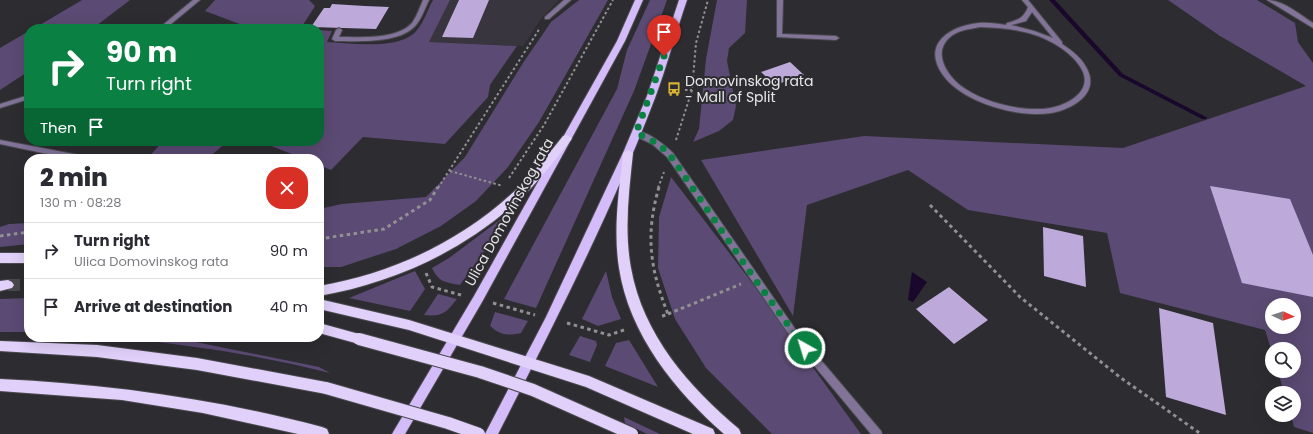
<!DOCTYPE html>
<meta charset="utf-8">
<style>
body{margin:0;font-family:Poppins,sans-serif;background:#f2f2f3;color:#2b2b33;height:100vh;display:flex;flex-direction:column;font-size:15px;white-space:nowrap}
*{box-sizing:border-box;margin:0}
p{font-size:13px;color:#7c7c81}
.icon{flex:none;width:22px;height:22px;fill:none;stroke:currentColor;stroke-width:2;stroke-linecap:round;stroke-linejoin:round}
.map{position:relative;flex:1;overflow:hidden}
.sheet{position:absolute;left:24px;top:154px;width:300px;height:188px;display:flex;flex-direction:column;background:#fff;border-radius:16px;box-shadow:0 4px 16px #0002}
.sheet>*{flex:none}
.banner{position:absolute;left:24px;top:24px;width:300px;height:122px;border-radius:16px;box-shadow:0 4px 16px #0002;background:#0b8043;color:#fff;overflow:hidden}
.needle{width:26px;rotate:94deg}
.controls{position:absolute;left:1265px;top:298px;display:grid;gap:8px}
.controls a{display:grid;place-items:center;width:36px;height:36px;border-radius:50%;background:#fff;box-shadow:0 4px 16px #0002;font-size:20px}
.pin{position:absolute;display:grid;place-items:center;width:34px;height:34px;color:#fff;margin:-41px -17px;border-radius:50% 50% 50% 0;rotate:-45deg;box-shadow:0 0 4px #0007}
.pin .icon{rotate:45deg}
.me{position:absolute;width:44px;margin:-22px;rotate:321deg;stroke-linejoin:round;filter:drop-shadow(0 0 3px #0008)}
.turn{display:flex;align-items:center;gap:14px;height:84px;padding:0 16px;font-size:18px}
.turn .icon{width:52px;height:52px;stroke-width:2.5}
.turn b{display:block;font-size:28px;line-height:34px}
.then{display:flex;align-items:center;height:38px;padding:0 16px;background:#0003;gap:8px;font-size:15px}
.round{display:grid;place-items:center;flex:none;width:42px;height:42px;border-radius:16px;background:#f2f2f3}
.headline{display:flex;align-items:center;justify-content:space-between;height:68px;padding:0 16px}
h1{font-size:24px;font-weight:800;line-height:30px}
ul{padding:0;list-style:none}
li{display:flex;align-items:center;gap:12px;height:56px;padding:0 16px;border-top:1px solid #e1e1e2}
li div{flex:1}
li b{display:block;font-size:15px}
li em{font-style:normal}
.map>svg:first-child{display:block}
</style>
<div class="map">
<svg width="1313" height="434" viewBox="0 0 1313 434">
<rect width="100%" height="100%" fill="#2d2c30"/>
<path fill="#38353e" d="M450,0h109l-18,19 -18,27 -94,-4z"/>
<path fill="#5b4a73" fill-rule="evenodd" d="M82,0h48l-38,29h-59z
M215,0h94l6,6 -12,19 17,1 -2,3h-65l-48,-18z
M433,0h17l-21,42 88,4 -27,39 -2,12 -43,47 -82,-7 -32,33 -12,-5v-6h-15l-45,-18h60v-111l13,1 -5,11c23,1 74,9 90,-12 7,-8 11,-21 16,-30z
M579,0h29l-69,122 -31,45 -32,34 -35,25 -45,23 -55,18h-22v-58l23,-5 84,-7 39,-40 58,-94 28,-41z
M650,0h17l-33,91 -98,217 -32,-9 113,-210 10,-39z
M717,0h30l-2,33 -16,15 -2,13 9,45 -3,14 -14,11 -26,11 6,-13 7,-70z
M1168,0h89l38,23 3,19 15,21v370l-19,-6 -3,-12h3v-22h-10l-6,-22h16v-22h-22v3l-7,-22 -145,-37 -13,-60 -139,-23 -60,-40 -101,35 -14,111 -92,-156 163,-24 259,12 183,-62 -86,-50zM1272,305h22v22h-22z
M29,31v40l-29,19v-42z
M163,141h65l-21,18h-60z
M671,177l76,99 114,158h-89l-66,-66 -31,-49 -17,-51 1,-51z
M501,219l5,2 -46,64c-16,-3 -21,-3 -28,-17l17,-10z
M29,223v21l-29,3v-20l9,-3z
M415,271l10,18 -15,22 -61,-13z
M606,271l6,26 9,22 -23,7 -16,-7z
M438,294l19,5c-11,14 -15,18 -33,16z
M29,298v34h-29v-33z
M495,312l33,9 -7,12c-13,3 -21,2 -31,-7z
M580,336l16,5 1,4 -7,17 -21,-7z
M116,337h55l148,30 11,6c-70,-18 -142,-28 -214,-36z
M629,340l29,47 -53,-21 11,-23z
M624,417l36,17h-13l-22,-11z"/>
<path fill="#19072c" d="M912,272l15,10 -14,20 -5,-2z"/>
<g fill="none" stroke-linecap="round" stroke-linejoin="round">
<path fill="#19072c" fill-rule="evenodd" d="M1049,0h6l68,74 83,43 1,1 -1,1h-4l-83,-43z"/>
</g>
<path fill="#bdaadb" d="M459,0h30l-16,38 -31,-1z
M332,4l33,2 24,1 -13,22 -65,-2 13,-19h6z
M790,62l14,13 -29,10 -14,-13z
M1210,186l80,13 23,56v42l-71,-14z
M1043,227l40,9 3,51 -42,-11z
M949,287l39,33 -34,24 -38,-35z
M1159,308l54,15 13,92 -60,-18z"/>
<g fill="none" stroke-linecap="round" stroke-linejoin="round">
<path stroke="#49484c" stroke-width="12" stroke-dasharray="12 6" stroke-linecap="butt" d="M8,285h21"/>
<defs>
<path id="service" d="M423,0h6c-4,8 -7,18 -13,25 -16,19 -58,16 -81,16l-3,-2 4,-9 3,-2 3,2 -3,7c21,0 58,3 73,-14 5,-7 8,-16 11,-23z
M564,0h7l-22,19h-4v-2z
M777,0h6l-1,34 54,2 3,2 -3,2 -59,-3z
M1022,0h6l34,42v2c9,6 19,13 24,23 15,26 -13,42 -35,46 -33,5 -88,-10 -108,-38 -22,-31 7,-49 36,-52 9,-1 19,1 27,2l1,-2c11,-3 17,-5 21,-16zM1032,12l21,26 -19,-7 -23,-6 15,-4zM980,27c25,1 51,3 73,16 9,5 20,13 26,22 19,26 -14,43 -37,44 -25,1 -54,-6 -75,-19 -17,-10 -36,-35 -18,-52 8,-8 21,-9 31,-11z
M633,131c12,-2 32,14 40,22l125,180 83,98 1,3h-11l-79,-95 -125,-182 -15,-13 -19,-9 -1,-2z
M0,140l84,16 4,3h-17l-71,-15z"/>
<path id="minor" d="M193,0h7l-35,29h-7z
M1267,0c17,0 33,15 46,23v5z
M29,95v4l-29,9v-4z"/>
<path id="primary" d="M635,0h8l-18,41 -143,261 -77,132h-13l82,-138 143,-255z
M679,0h8c-11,32 -20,66 -32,98 -44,115 -101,226 -157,336h-13l61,-117 77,-164 24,-57z"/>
<path id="trunk" d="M567,135l5,3 -1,2c-13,16 -25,32 -39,47 -57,59 -133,95 -213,109v-10c77,-13 149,-48 205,-104 14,-15 27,-31 39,-46z
M628,150l5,3c-4,38 -9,77 -2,115 12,67 58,119 108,161l2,5h-17c-49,-43 -95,-100 -105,-166 -6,-38 0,-77 4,-115z
M0,253h29v10h-29z
M8,280l4,2 2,3 -2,3 -12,3v-10z
M319,299l90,21 180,56 124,53 2,5h-22l-107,-47 -177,-57 -90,-21z
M319,323l40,11 4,1 2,4 -2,4 -4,1 -40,-11z
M0,341l97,4 100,13 129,24 5,2 2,4 -2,4 -5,2 -129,-24 -100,-13 -97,-6z
M0,379c109,5 216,20 322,48l5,2 2,5h-31l-95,-21 -81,-13 -122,-9z"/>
</defs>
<use href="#service" stroke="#4b4a4e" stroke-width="2"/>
<use href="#minor" stroke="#4b4a4e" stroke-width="2"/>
<use href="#primary" stroke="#4b4a4e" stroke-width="2"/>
<use href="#trunk" stroke="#4b4a4e" stroke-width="2"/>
<path stroke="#919093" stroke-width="2" stroke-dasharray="2.5 2.5" stroke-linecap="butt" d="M685,90h7
M676,140l16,-50 4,-47 12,-43
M450,171l53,15
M509,178l35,-53 69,-125
M438,188l102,-160
M658,188l6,-16"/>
<path stroke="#919093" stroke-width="3" stroke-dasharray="3.5 3.5" stroke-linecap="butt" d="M659,187c-14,48 -9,82 9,127l-8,3
M930,205l90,92 101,81 80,56
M0,236l29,-4
M319,239l65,-10 46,-29 8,-13
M426,273l6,14 29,8
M493,303l42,12
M668,314l73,-30
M567,323l42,12 18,-6"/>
<use href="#service" fill="#827399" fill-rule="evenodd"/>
<use href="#minor" fill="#827399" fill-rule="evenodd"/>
<use href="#primary" fill="#d4bcfb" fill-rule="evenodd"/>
<use href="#trunk" fill="#e0d0fa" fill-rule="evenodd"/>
<defs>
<path id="trunk-bridge" d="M359,339l121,33 53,18 99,44
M326,388l122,35 31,11"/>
</defs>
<use href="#trunk-bridge" stroke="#4b4a4e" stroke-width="14" stroke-linecap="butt"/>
<use href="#trunk-bridge" stroke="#e0d0fa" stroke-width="12"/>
</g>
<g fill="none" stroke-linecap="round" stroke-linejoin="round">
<path stroke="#0b8043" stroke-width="7" stroke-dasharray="0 12.6" d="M664,56l-28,77c14,6 24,11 34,22l84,123 51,70"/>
</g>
<defs>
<symbol id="bus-bare" viewBox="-9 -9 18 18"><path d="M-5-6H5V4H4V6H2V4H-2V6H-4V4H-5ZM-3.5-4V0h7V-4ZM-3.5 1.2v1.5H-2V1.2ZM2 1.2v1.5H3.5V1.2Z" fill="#d8b434" stroke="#2d2c30" stroke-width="2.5" paint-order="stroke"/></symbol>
</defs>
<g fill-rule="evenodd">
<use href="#bus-bare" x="664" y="79" width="20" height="20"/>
</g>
<g text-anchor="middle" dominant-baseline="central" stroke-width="4" stroke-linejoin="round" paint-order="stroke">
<g font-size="14" fill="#e7e7e9" stroke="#2d2c30" text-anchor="start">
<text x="685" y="81">Domovinskog rata<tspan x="685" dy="16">- Mall of Split</tspan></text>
</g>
<g font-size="14" fill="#e7e7e9" stroke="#2d2c30">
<text transform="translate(509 212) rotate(-61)">Ulica Domovinskog rata</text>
</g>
</g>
</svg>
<div class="controls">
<a><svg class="needle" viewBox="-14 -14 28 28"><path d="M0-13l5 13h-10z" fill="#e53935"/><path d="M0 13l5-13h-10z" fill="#7c7c81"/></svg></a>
<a><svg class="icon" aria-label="search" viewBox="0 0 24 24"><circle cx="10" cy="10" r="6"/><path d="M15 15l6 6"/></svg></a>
<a><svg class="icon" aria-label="layers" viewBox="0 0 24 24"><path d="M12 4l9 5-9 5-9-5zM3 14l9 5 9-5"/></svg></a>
</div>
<div class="pin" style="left:664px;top:56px;background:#d93025"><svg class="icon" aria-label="arrive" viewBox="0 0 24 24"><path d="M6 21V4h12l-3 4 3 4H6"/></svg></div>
<svg class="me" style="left:805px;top:348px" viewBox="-20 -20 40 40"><circle r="17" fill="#0b8043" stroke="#fff" stroke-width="3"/><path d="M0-11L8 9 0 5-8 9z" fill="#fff"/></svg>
<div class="banner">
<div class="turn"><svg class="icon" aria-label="right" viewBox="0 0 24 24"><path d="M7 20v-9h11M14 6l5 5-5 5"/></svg><div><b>90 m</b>Turn right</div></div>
<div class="then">Then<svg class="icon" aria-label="arrive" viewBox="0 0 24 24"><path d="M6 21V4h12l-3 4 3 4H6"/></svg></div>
</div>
<section class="sheet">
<div class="headline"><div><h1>2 min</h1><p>130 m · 08:28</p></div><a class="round" style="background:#d93025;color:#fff"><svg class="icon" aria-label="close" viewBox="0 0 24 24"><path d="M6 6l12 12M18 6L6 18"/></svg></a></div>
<ul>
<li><svg class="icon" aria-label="right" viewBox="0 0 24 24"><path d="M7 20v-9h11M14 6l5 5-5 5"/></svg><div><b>Turn right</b><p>Ulica Domovinskog rata</p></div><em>90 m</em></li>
<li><svg class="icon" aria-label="arrive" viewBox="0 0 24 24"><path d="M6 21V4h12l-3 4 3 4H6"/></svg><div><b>Arrive at destination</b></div><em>40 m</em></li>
</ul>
</section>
</div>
